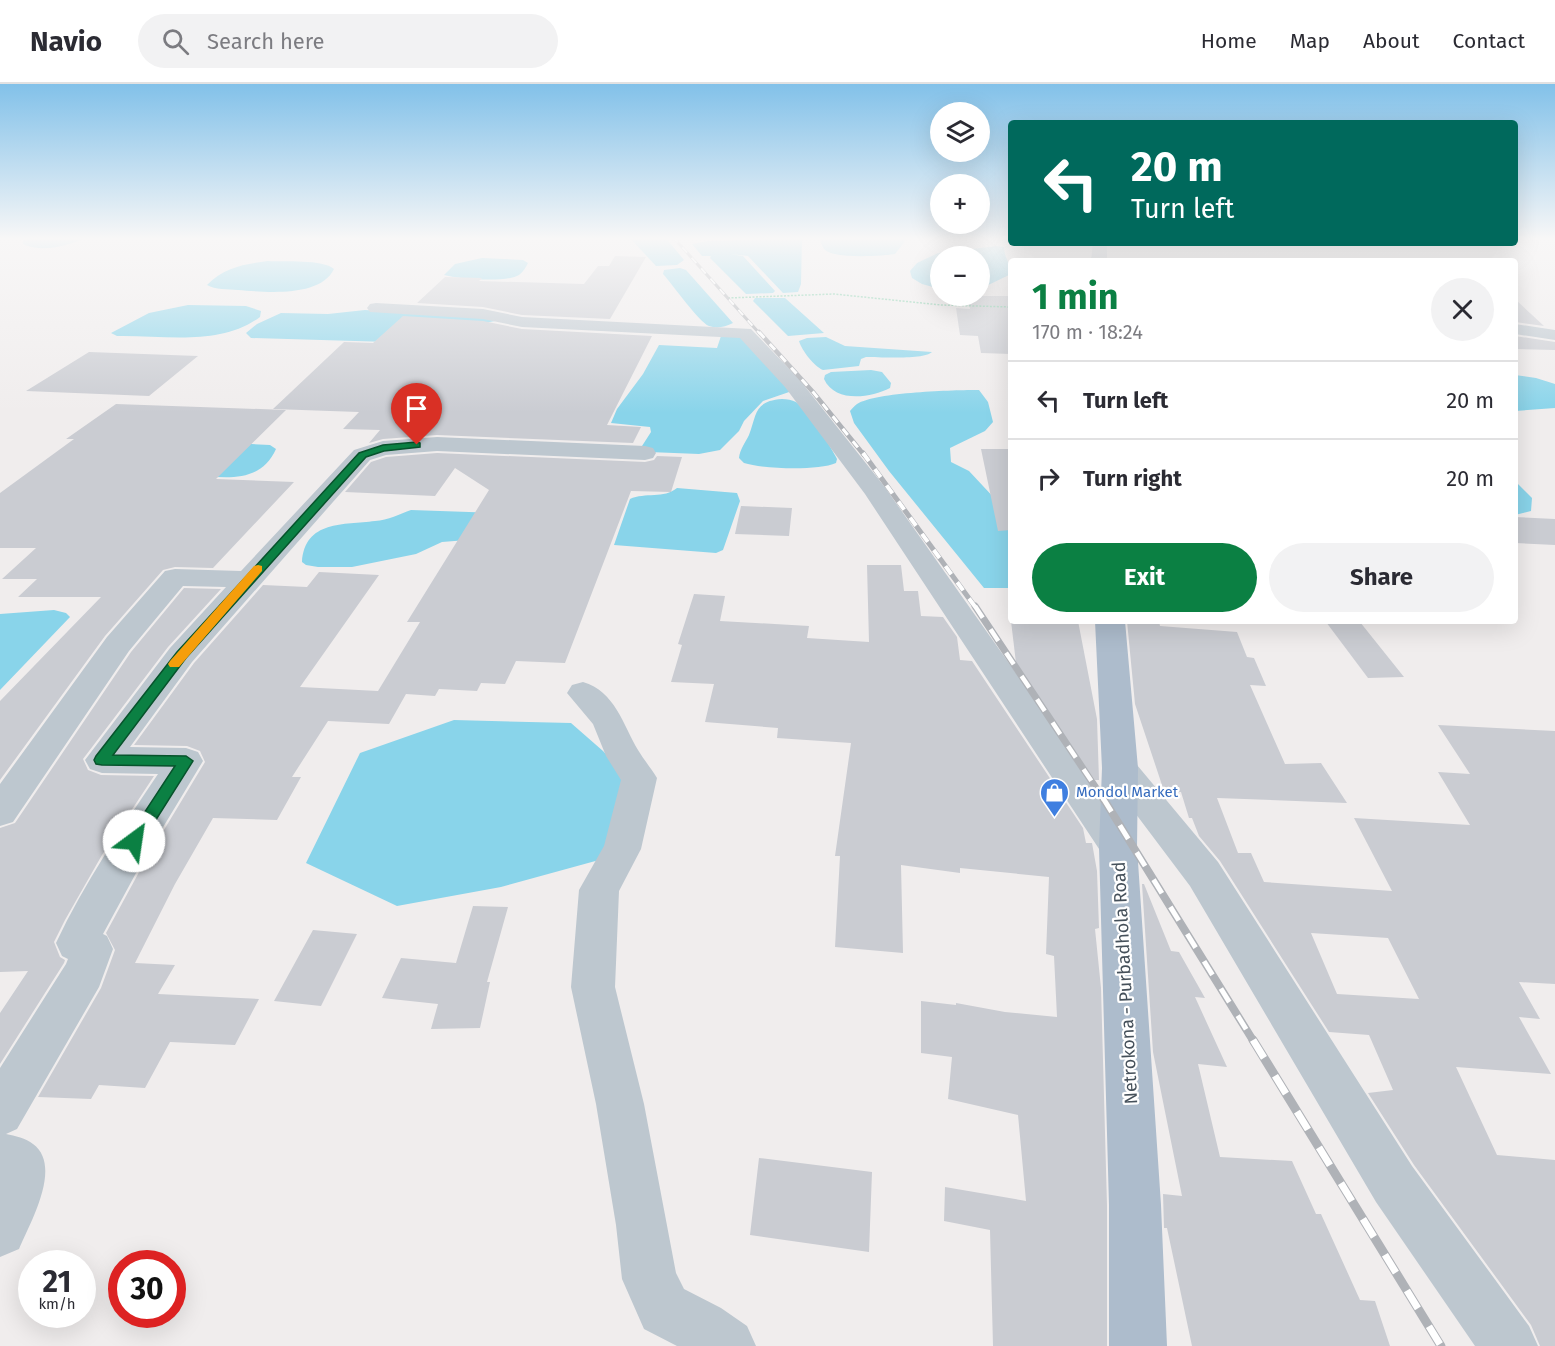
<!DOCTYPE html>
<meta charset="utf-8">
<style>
body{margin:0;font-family:"Fira Sans",sans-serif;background:#f2f2f3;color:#2b2b33;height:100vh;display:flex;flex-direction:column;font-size:22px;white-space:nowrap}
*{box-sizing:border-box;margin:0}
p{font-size:20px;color:#7c7c81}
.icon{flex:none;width:33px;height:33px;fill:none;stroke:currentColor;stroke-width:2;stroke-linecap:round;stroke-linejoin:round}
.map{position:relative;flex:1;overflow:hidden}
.sheet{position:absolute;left:1008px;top:174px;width:510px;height:366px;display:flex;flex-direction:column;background:#fff;border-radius:6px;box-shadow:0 6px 24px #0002}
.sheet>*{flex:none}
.banner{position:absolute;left:1008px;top:36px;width:510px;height:126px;border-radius:6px;box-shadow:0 6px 24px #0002;background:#00695c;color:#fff;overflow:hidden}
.buttons{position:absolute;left:930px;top:18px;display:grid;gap:12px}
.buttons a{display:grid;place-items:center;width:60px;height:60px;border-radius:50%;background:#fff;box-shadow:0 6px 24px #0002;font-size:30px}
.speed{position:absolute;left:18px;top:1166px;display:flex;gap:12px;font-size:30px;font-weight:700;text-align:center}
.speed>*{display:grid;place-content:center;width:78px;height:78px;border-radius:50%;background:#fff;box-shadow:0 6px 24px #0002;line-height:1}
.speed small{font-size:15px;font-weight:400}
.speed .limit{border:9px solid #d22;background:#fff;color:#111}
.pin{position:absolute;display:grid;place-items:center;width:51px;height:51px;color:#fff;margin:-62px -26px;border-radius:50% 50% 50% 0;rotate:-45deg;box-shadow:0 0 6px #0007}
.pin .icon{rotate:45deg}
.me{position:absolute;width:66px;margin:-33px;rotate:31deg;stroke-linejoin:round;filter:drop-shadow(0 0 4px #0008)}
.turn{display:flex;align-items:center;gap:21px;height:126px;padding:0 24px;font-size:27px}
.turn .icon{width:78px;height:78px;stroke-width:2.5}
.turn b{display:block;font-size:42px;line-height:51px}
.round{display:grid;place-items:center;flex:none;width:63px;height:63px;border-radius:32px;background:#f2f2f3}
.summary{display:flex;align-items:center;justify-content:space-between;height:102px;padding:0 24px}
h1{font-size:36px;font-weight:700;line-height:45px;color:#0b8043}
.action{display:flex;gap:12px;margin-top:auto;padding:12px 24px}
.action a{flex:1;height:69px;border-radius:36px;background:#0b8043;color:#fff;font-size:24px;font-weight:700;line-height:69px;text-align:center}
.action a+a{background:#f2f2f3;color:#2b2b33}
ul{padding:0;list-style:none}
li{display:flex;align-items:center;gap:18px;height:78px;padding:0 24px;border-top:2px solid #e1e1e2}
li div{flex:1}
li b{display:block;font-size:22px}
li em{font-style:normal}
header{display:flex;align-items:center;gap:36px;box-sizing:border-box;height:84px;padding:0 30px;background:#fff;border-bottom:2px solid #e1e1e2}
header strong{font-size:28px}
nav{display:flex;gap:33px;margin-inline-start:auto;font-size:21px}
.search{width:420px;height:54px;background:#f2f2f3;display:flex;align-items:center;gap:15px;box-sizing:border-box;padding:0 21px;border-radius:33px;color:#7c7c81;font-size:22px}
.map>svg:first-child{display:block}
</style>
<header>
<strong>Navio</strong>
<div class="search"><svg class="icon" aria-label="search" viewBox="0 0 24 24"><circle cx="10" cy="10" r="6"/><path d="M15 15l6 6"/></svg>Search here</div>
<nav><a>Home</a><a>Map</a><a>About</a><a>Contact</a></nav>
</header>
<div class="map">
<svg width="1555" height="1262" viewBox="0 0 1555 1262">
<rect width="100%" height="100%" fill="#f0eded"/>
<path fill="#89d4ea" d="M34,153h56c-21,7 -45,17 -67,7v-4z
M629,153h36l19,23 -7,5 -21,1z
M819,153h147v2l-56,-1 -4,2 -11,14c-12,2 -60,5 -70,-4 -3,-3 -5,-10 -6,-13z
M800,154l2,1 -1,45 -3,8 -15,1 -35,-37 -18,-2 13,2 32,35 -2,2 -27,1 -36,-36 1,-2h-9l-10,-12 16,-3z
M997,162l7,1c0,11 7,16 7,27l-31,15v-33h-40v33l-18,-5 -10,-6 -2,-7 7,-8 21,-10z
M482,174l41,2 5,3c-2,4 -5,9 -9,12 -13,8 -60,4 -75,0l11,-11z
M268,177c16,1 55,-2 66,8 -14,29 -69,23 -96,21 -10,-1 -23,0 -31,-5 17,-18 38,-21 61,-24z
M680,184l6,2 47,53c-8,4 -16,6 -24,3 -10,-4 -36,-41 -46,-52l1,-4z
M755,214h30l39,35 -36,3 -35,-35z
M188,221l58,1 15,5 -1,6c-40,30 -97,18 -143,19l-6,-3 38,-20z
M365,226l124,8 6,3 -106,21 -138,-4 -5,-5 11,-9 24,-11 47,1z
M721,252l19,1 52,54 -29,10 -19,20 -5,10 -19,19 -21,4 -50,-2 -7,-6 9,-14 -1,-5 -39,-4 6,-14 26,-35 16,-29 58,3z
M826,253l19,9 87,6c-8,8 -53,5 -66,5l-5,2 -2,7 -36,4c-9,-4 -21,-19 -24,-29l8,-3z
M871,286l11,2 9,11 -1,5c-20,10 -55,15 -66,-9l1,-4 6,-3z
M1515,291l21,3 19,6v24l-40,3z
M979,306l9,12 5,20 -8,9 -35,17 1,14 18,9 42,45v72h-27l-95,-117 -35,-48 -4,-12c2,-2 4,-5 7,-7 19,-12 97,-14 122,-14z
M782,315c5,0 10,1 14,3 10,6 36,46 41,57l-1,4c-18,8 -73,6 -92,0l-5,-5c1,-9 6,-15 10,-23 8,-21 5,-34 33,-36z
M233,359l37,2 6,4c-16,36 -53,28 -84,26z
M1515,397l17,17 -1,13 -16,4z
M677,404l60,5 3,8 -17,49 -7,3 -102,-8 16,-46c15,-7 34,0 47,-11z
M411,426l87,3 -31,27 -25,2 -26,12 -64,13h-34l-12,-2 -4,-3c3,-42 42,-37 73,-41 13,-1 25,-7 36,-11z
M54,526l12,3 4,4 -70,73v-76z
M454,636l117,3 32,28 27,29 -20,77 -109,30 -104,19 -91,-43 54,-110z"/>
<path fill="#caccd2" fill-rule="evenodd" d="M615,172l31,1 -36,62 -88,-4 -39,-8 -66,-4 28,-26 37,1 -3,3 105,3 14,-18h11z
M967,212h44v58l-30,-1 -3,-17 -18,-1 -4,-27 14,1z
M1515,215l29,27 -29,-4z
M403,232l80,5 39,8 130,7 -45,89 34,2 -8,16 -196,-8 -54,4 -14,4 11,-13 -37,-1 16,-17 -86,-3 71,-67 29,1z
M1515,252l40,6v8l-40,-1z
M89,268l109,4 -49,40 -123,-5z
M116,320l170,6 -70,69 78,3 -81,86 -38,-1 -12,3 -58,66 -105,144v-79l101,-104h-83l19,-18h-35l34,-31h-36v-55l74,-54h-8z
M981,365h30v81l-13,1z
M437,369l208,9 9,-2 3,-4 25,1 -11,35 -40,-1 -66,172 -49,-2 -11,23 -24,-1 -4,8 -38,-2 -4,7 -29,-2 -17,30 -61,-3 -36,56h9l-24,43 -64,-2 -38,66 -40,79 40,2 -17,29 101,5 -24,46 -65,-3 -25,46 -46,-3 -8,14 -53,-2 63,-109 14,-38 -9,-17 38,-70 61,-101 -5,-11 -13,-5 -53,-1 60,-82 69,-78 44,2 12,-15 60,3 -79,112 78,4 42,-69h-13l82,-132 -34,-22 -20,28 -90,-4 26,-30 15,-5z
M741,422l51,2 -3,28 -54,-2z
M1515,433l40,2v26l-40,-2z
M867,481h34l3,26h14l3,25 22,1 14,20 3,23 12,1 111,167 3,15h6l5,28 2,57 -4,1 6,59 6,217v141h-114l-3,-116 -46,-9 1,-34 81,14 -8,-86 -70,-16 4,-42 -31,-4v-52l35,4v-2l49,9 52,5 -3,-61 -8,-2 3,-77 -89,-9v5l-59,-8 2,88 -68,-6 5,-91h-5l16,-113 -74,-5 1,-10 -73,-6 9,-38 -43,-2 11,-37 -4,-1 16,-50 31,2 -5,25 89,5 -2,12 62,4z
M184,504l37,1 -53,58 -85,112 5,11 13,5 53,1 -52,79 -37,65 -11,22 6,15 5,3 -1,3 -64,101v-51l28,-42 -28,1v-144l15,-5 116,-171z
M1011,537h67l19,98 2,61h-4l-83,-117h4z
M1127,537h32l1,5 77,6 10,25 7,1 12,28 -16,-1 35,79 36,-1 26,40 -130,-5 21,55h13l13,29 128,9 -38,-73 116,7 -32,-53 32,2 -32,-49 117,6v253l-36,-2 21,37 -21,-2 32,57 -95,-7 41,88 58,5v186h-15l-9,-21 -117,-160 -46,-72 25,-3 -24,-55 -40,-3 -109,-171 -21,-25 -7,-18h-3l-8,-26 -17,-1 -29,-87zM1311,849l77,5 31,61 -82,-5z
M1326,538h34l44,55 -36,1z
M1142,800h2l27,67 8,1 26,46 -10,-1 32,70 -29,-3 22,93 72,4 24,53h5l39,86 15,1 15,45h-198l-25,-118h-3l-1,-34 19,2 -29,-144z
M473,822l35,1 -21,75h3l-10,46 -49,1 7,-25 -56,-6 19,-40 55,5z
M313,846l44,4 -36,72 -47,-5z
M759,1074l113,14 -3,80 -119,-17z"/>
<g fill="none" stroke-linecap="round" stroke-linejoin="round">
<path stroke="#74caa1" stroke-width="1.5" stroke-dasharray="2 1.5" stroke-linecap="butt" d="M728,214l106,-4 107,11 70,2"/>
<path fill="#bdc7cf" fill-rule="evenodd" d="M376,219l107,6 39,8 229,12 48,50 85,107 247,350 6,11 -6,11 -13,5 -13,-5 -240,-364 -80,-107 -45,-49 -218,-11 -39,-8 -113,-7 -3,-4 3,-4z
M1515,240l40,6v10l-40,-6z
M437,353l208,9 8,2 3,5 -3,5 -8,2 -208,-9 -51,4 -16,5 -178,202 -62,85 56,1 12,4 5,9 -61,101 -39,72 4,2 6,13 -14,38 -82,142 -11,5c9,2 20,4 27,10 30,22 -3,79 -14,105l-19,8v-189l66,-104 2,-5 -6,-3 -6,-13c28,-60 66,-115 102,-169l-56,-1 -12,-4 -5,-9 85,-112 56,-61 -43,-1 -54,65 -116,171 -13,4v-42l107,-147 58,-66 10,-2 66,2 113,-121 29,-9z
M583,598c32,9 40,43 55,68 6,10 13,18 19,28l-16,71 -22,42 -4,96 29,117 32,169 8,16 37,19 26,18 9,20h-79l-33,-17 -22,-50 -6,-54 -20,-121 -25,-117 8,-97 25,-44 17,-66 -15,-24 -13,-32 -26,-31 5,-8z
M1120,671l12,4 86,103 194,304 117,160 9,20h-63l-99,-144 -186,-316 -82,-109 -6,-9 6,-9z"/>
<path fill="#adbccc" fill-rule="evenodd" d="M1093,159h14v18h-16z
M1095,537h30l13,147 -1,79 24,358 6,141h-58v-141l-10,-358 3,-79z"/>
<defs>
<path id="rail-far5" d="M673,153l87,97"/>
<path id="rail-far4" d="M759,248l54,60 51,63"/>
<path id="rail-far3" d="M863,369l113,155"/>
<path id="rail-far2" d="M975,522l129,194"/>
<path id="rail-far1" d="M1103,714l151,244"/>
<path id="rail" d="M1253,956l188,306"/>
</defs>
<use href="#rail-far5" stroke="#afb2b7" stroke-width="3"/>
<use href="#rail-far4" stroke="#afb2b7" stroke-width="4.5"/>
<use href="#rail-far3" stroke="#afb2b7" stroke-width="5"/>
<use href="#rail-far2" stroke="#afb2b7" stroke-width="7"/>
<use href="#rail-far1" stroke="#afb2b7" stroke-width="8"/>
<use href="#rail" stroke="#afb2b7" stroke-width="9"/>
<use href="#rail-far5" stroke="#fff" stroke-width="2" stroke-dasharray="7" stroke-linecap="butt"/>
<use href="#rail-far4" stroke="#fff" stroke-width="3" stroke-dasharray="8" stroke-linecap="butt"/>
<use href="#rail-far3" stroke="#fff" stroke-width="4" stroke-dasharray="10" stroke-linecap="butt"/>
<use href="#rail-far2" stroke="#fff" stroke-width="4.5" stroke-dasharray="14" stroke-linecap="butt"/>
<use href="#rail-far1" stroke="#fff" stroke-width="5" stroke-dasharray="16" stroke-linecap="butt"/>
<use href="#rail" stroke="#fff" stroke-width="7" stroke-dasharray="21" stroke-linecap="butt"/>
</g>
<linearGradient id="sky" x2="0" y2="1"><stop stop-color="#82c1e9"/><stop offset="0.47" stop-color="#f8f7f7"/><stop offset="1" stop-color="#f8f7f7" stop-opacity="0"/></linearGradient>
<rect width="1555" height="329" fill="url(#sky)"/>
<path fill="#0b8043" stroke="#07532c" stroke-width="1.5" d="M417,358l3,1v4l-36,4 -18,6 -180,201 -73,97 73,1 7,5 -53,84 -6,2 -5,-2 -2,-4 2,-5 46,-70 -73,-1 -6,-1 -2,-4 2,-4 81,-104 182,-199 24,-8z"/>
<path fill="#f59e0b" d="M258,481l4,1v5l-83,96h-9l-2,-3 2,-3 84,-95z"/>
<defs>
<symbol id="shop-pin" viewBox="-11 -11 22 30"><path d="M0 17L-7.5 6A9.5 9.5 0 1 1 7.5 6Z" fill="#3f7fe0" stroke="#fff"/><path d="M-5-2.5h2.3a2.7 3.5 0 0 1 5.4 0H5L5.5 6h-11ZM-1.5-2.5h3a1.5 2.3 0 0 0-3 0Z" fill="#fff"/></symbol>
</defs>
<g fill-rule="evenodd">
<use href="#shop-pin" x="1038" y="692" width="33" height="45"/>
</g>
<g text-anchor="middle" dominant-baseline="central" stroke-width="4.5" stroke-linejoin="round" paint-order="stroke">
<g font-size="15" fill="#366cbe" stroke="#fff" text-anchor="start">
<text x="1076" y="708">Mondol Market</text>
</g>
<g font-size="18" fill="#45505a" stroke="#fff">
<text transform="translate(1125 899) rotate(-93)">Netrokona - Purbadhola Road</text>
</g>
</g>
</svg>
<div class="buttons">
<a><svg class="icon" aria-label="layers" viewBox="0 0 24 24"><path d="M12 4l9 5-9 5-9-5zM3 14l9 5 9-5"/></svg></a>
<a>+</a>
<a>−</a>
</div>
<div class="speed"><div>21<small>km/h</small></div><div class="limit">30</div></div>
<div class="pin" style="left:417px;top:361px;background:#d93025"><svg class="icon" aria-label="arrive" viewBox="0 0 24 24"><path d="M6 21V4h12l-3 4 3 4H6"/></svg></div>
<svg class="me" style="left:134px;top:757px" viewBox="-20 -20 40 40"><circle r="19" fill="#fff"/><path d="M0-13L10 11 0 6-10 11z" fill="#0b8043"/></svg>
<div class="banner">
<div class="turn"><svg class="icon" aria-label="left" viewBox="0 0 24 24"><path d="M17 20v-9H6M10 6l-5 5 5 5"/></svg><div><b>20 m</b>Turn left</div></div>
</div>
<section class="sheet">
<div class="summary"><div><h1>1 min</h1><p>170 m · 18:24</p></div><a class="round"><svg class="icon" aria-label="close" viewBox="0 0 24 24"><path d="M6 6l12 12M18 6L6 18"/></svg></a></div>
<ul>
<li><svg class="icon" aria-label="left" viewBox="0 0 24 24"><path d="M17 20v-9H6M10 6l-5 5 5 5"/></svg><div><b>Turn left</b></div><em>20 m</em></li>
<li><svg class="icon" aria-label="right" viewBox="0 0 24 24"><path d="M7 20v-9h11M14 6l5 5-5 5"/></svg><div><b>Turn right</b></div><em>20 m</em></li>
</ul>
<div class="action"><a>Exit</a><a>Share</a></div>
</section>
</div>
